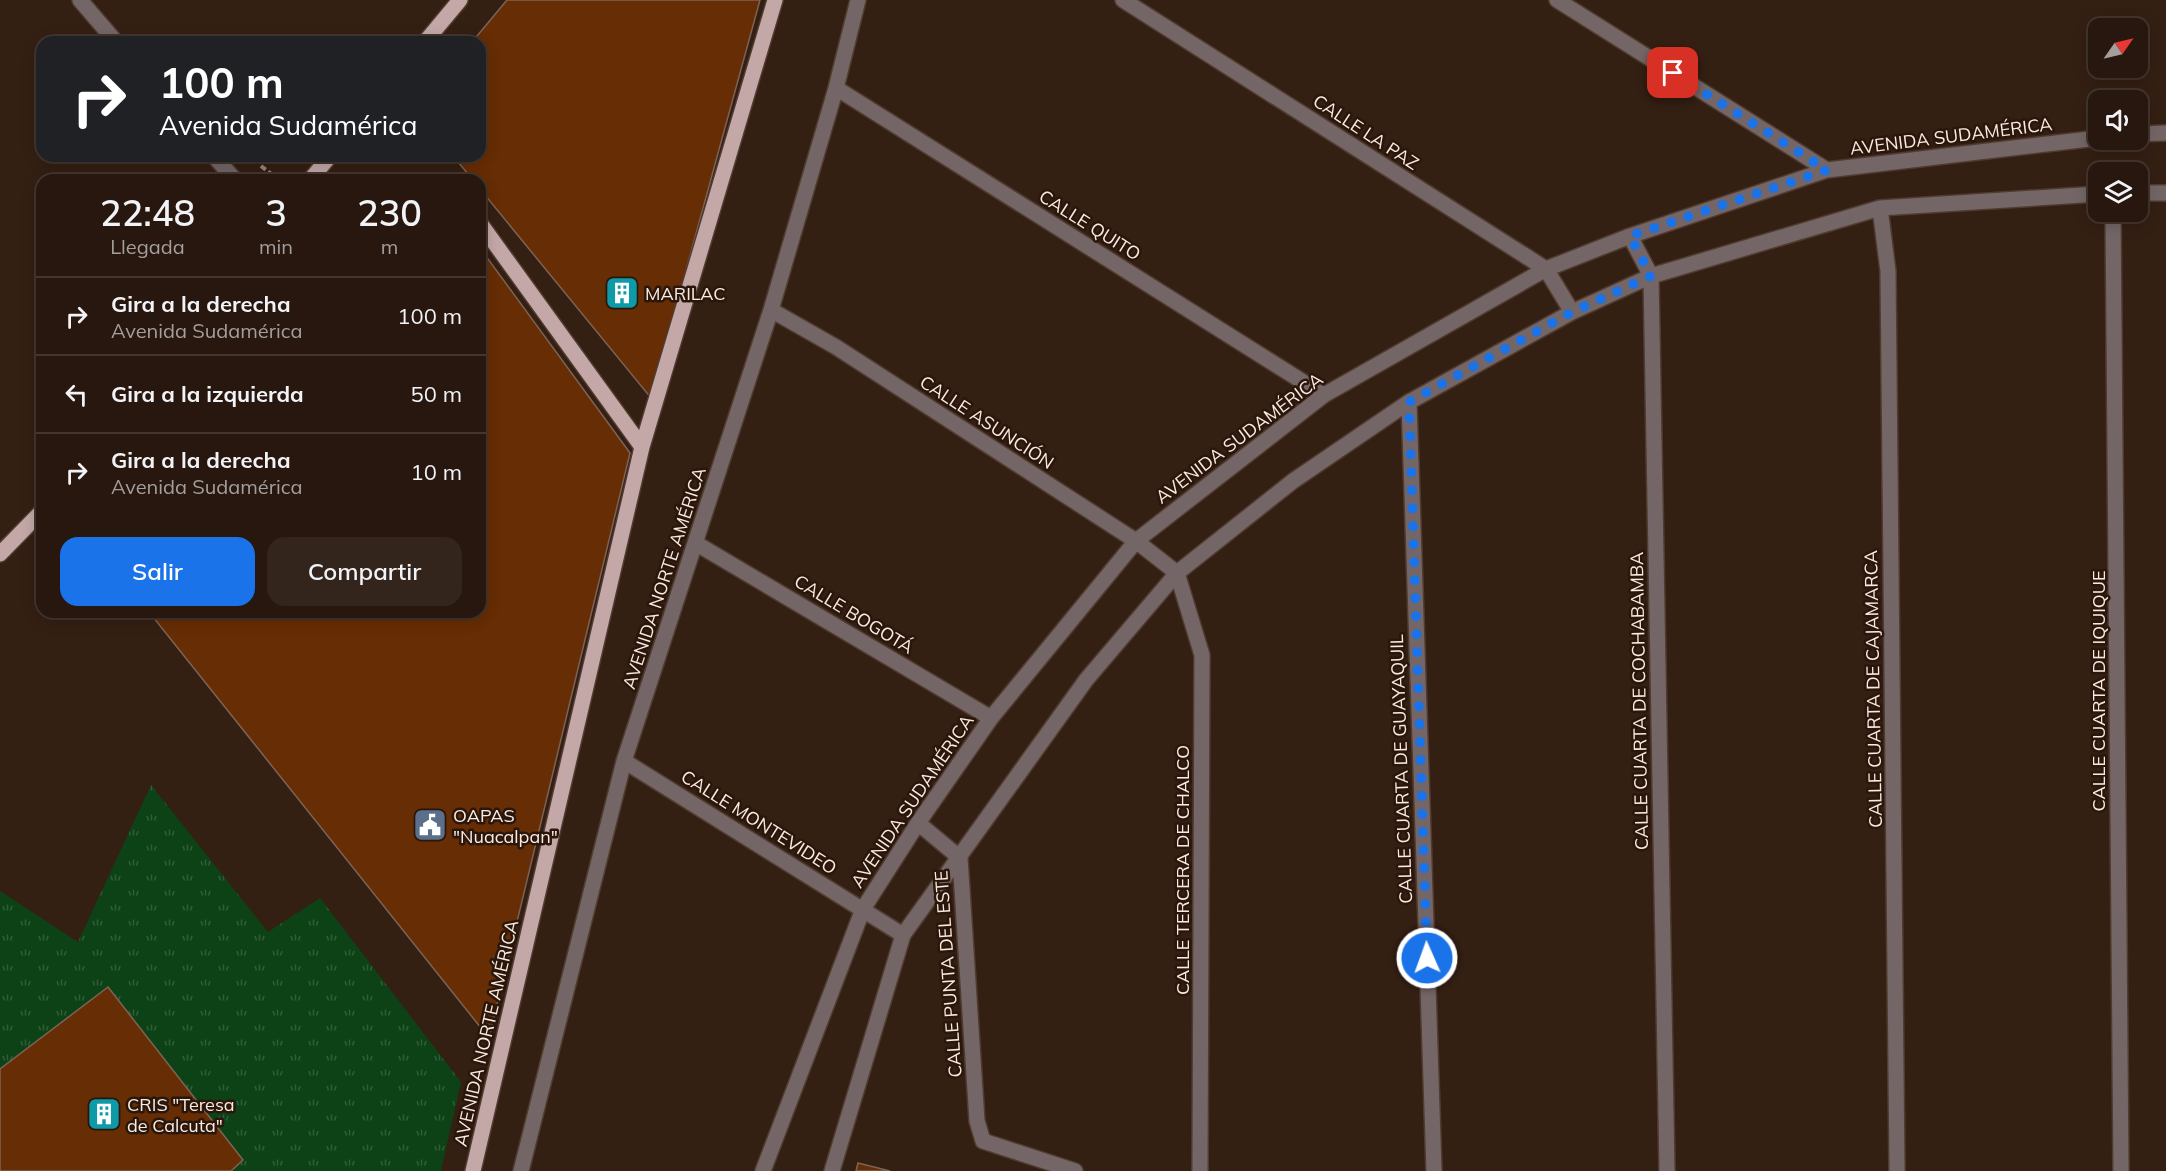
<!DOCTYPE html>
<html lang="es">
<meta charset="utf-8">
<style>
body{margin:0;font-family:Mulish,sans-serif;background:#33241c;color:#f1f3f6;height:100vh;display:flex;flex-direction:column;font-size:22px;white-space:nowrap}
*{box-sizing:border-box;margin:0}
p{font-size:20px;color:#a49f9e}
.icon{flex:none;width:33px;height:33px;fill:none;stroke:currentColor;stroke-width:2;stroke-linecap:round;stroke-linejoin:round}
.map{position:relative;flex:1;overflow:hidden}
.details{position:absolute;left:36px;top:174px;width:450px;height:444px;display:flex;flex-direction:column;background:#27170e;border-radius:18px;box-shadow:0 3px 15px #0003,0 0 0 2px #43362e}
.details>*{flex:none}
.guide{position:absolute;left:36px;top:36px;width:450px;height:126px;border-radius:18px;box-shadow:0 3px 15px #0003,0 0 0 2px #43362e;background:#202124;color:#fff;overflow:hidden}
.needle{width:39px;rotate:56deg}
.fabs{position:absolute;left:2088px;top:18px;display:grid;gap:12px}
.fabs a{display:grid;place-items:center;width:60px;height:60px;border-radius:12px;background:#27170e;box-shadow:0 3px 15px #0003,0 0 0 2px #43362e;font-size:30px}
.pin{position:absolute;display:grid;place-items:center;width:51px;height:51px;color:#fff;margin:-26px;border-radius:12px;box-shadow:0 3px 9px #0006}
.me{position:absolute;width:66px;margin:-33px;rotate:358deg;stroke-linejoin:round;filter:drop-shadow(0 0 4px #0008)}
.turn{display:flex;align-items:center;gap:21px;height:126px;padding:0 24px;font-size:27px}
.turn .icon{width:78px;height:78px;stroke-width:2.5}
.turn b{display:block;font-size:42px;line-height:51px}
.eta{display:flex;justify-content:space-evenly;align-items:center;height:102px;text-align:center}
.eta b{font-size:36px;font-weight:600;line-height:42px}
.cta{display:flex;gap:12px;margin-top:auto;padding:12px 24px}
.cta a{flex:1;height:69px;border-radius:18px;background:#1a73e8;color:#fff;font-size:24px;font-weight:600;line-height:69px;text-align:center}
.cta a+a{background:#33241c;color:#f1f3f6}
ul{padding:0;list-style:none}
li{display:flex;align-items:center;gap:18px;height:78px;padding:0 24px;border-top:2px solid #43362e}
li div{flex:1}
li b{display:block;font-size:22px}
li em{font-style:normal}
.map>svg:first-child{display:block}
</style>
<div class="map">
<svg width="2166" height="1171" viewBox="0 0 2166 1171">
<defs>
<pattern id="grass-tufts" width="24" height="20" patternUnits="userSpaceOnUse" patternTransform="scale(1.5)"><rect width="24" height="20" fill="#0d4116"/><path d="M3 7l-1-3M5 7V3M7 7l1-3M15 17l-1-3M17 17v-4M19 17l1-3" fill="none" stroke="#315d38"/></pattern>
</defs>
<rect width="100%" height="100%" fill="#341f13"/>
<path fill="url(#grass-tufts)" d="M151,785l117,147 52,-34 141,184 -20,89h-210l11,-11 -134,-173 -108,82v-178l78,51z"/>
<path fill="#672d04" stroke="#7d6356" stroke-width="1.5" d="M507,0h253l-109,398 -171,-209v-9h-7l-20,-24h27v-114h-8z
M480,248l150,205 -141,585 -340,-426h331z
M108,987l135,173 -12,11h-231v-102z
M858,1163l32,8h-34z"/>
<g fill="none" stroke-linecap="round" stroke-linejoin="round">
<defs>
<path id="minor" d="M80,0l36,42
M1123,0l423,269 26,43
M1557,0l270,170
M836,88l488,307
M2138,134l28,-1
M214,156l21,24
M2138,193h28
M1880,208l8,63 9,900
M2113,212l8,959
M1630,236l21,40 16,895
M771,310l65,37 300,194 41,32 25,82 -2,516
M1409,402l25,769
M697,544l294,174
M624,761l279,174
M918,823l42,35 17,263 6,20 92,30
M521,1171l103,-410 147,-451 65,-222 22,-88
M763,1171l100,-262 55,-86 73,-105 145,-177 188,-146 222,-126 84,-33 197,-66 271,-32
M832,1171l71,-236 183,-255 91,-107 116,-92 116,-79 163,-90 79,-36 229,-68 218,-14"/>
<path id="major" d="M425,42l35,-42
M310,180l20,-24
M480,223l162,224
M0,554l42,-43
M473,1171l169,-724 133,-447"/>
</defs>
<use href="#minor" stroke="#503b30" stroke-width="18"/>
<use href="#major" stroke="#503b30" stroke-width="18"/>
<path stroke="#97857b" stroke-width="4" stroke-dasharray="6 3" stroke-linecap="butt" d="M261,166l18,14"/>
<use href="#minor" stroke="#746666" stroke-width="15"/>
<use href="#major" stroke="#c4a8a8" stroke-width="15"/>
</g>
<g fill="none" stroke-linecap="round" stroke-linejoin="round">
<path stroke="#1a73e8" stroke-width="10" stroke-dasharray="0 18" d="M1427,958l-18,-556 163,-90 79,-36 -21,-40 197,-66 -154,-97"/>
</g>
<defs>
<symbol id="building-square" viewBox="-11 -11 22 22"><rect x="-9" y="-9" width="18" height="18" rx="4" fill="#0f9aa8" stroke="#2a160a"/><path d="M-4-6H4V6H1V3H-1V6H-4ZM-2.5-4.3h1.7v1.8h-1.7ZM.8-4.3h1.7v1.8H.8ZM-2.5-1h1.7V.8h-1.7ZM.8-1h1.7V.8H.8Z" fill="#fff"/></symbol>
<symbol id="civic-square" viewBox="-11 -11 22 22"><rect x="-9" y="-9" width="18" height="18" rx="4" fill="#5c6f8a" stroke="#2a160a"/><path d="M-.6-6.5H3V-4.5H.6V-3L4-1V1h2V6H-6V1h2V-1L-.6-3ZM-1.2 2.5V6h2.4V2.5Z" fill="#fff"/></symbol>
</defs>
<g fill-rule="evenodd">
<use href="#building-square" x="603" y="274" width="38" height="38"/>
<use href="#civic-square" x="411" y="806" width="38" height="38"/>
<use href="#building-square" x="85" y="1095" width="38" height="38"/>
</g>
<g text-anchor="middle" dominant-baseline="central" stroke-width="5" stroke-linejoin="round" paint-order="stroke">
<g font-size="18" fill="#f9eae2" stroke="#2a160a">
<text transform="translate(1366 132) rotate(33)">CALLE LA PAZ</text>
<text transform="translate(1951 136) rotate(-7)">AVENIDA SUDAMÉRICA</text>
<text transform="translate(1090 225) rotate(32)">CALLE QUITO</text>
<text transform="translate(987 422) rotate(33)">CALLE ASUNCIÓN</text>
<text transform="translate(1239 438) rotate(-37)">AVENIDA SUDAMÉRICA</text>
<text transform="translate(664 578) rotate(-72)">AVENIDA NORTE AMÉRICA</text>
<text transform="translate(854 614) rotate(31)">CALLE BOGOTÁ</text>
<text transform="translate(1873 689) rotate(-91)">CALLE CUARTA DE CAJAMARCA</text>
<text transform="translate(2098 691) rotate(-90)">CALLE CUARTA DE IQUIQUE</text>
<text transform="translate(1639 701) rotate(-91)">CALLE CUARTA DE COCHABAMBA</text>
<text transform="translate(1401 769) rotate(-92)">CALLE CUARTA DE GUAYAQUIL</text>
<text transform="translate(912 801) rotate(-56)">AVENIDA SUDAMÉRICA</text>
<text transform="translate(759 822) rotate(32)">CALLE MONTEVIDEO</text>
<text transform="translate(1182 870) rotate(-90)">CALLE TERCERA DE CHALCO</text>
<text transform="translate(948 974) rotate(-94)">CALLE PUNTA DEL ESTE</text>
<text transform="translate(486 1033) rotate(-77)">AVENIDA NORTE AMÉRICA</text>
</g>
<g font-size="18" fill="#f9eae2" stroke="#2a160a" text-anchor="start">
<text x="645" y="293">MARILAC</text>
<text x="453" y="815">OAPAS<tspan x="453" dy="21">"Nuacalpan"</tspan></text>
<text x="127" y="1104">CRIS "Teresa<tspan x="127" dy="21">de Calcuta"</tspan></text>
</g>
</g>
</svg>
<div class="fabs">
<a><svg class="needle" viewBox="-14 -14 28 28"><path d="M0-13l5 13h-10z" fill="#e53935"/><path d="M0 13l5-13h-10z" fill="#a49f9e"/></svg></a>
<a><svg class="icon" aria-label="sound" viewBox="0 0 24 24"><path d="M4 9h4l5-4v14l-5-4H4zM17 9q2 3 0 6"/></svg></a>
<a><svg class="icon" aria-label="layers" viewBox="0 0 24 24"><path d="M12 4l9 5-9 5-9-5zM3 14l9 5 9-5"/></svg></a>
</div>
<div class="pin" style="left:1673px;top:73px;background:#d93025"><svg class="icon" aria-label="arrive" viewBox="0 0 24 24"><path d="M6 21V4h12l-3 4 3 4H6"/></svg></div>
<svg class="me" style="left:1427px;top:958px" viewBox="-20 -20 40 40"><circle r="17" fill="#1a73e8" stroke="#fff" stroke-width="3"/><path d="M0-11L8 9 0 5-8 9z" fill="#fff"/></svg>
<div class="guide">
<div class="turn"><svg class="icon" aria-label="right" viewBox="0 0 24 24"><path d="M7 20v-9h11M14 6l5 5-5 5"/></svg><div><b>100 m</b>Avenida Sudamérica</div></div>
</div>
<section class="details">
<div class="eta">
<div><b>22:48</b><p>Llegada</p></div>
<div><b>3</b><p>min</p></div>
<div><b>230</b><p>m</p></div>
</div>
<ul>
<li><svg class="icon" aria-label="right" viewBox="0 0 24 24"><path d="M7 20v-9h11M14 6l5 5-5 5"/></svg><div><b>Gira a la derecha</b><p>Avenida Sudamérica</p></div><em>100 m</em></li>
<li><svg class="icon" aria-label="left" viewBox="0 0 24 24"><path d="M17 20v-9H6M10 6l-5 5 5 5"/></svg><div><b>Gira a la izquierda</b></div><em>50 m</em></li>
<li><svg class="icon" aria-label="right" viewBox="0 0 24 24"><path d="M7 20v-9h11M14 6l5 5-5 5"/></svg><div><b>Gira a la derecha</b><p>Avenida Sudamérica</p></div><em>10 m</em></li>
</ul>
<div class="cta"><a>Salir</a><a>Compartir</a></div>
</section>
</div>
